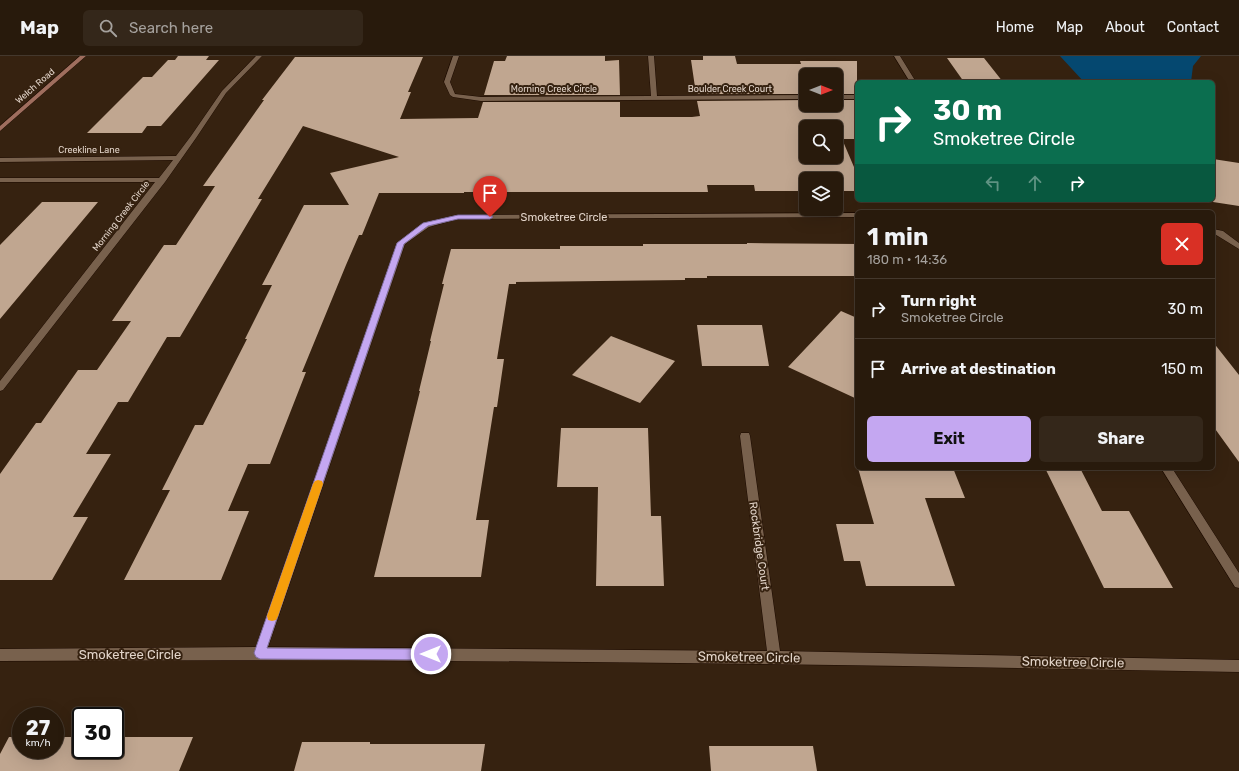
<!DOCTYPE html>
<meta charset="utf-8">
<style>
body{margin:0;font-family:Rubik,sans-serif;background:#34271a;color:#f1f3f6;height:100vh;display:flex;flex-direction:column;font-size:15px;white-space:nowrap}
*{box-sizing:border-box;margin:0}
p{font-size:13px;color:#a5a19d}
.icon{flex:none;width:22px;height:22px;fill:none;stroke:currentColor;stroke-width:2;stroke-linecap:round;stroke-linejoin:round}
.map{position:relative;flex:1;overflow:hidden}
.side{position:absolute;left:855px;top:154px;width:360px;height:260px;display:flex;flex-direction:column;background:#281a0c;border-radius:6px;box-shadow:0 4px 16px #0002,0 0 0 1px #44382d}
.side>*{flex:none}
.guide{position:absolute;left:855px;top:24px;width:360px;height:122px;border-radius:6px;box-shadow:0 4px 16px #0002,0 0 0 1px #44382d;background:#0b6e4f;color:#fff;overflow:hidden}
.needle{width:26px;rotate:90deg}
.fabs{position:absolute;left:799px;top:12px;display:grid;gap:8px}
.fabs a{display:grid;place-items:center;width:44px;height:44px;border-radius:6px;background:#281a0c;box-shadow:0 4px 16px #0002,0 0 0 1px #44382d;font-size:20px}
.speed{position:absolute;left:12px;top:651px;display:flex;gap:8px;font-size:20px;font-weight:700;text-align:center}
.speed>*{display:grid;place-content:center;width:52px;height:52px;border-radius:50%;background:#281a0c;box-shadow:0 4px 16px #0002,0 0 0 1px #44382d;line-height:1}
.speed small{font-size:10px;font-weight:400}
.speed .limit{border:2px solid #111;border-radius:6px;background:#fff;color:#111}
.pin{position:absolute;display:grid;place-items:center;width:34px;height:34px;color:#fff;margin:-41px -17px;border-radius:50% 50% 50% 0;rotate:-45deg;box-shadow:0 0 4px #0007}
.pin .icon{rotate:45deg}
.me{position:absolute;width:44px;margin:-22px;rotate:270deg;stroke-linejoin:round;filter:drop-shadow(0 0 3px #0008)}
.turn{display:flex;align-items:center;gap:14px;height:84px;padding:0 12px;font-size:18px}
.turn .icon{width:52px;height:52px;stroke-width:2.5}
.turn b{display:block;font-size:28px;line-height:34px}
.lanes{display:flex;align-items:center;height:38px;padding:0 12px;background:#0003;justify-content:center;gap:20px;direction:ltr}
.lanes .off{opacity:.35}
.round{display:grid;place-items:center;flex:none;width:42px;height:42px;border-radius:6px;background:#34271a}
.head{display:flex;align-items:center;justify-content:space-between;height:68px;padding:0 12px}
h1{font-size:24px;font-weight:700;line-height:30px}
.cta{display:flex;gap:8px;margin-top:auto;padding:8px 12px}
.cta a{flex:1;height:46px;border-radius:6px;background:#c4a7f1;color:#111;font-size:16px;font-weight:700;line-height:46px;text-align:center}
.cta a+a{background:#34271a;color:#f1f3f6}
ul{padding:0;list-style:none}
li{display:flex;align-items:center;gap:12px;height:60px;padding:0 12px;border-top:1px solid #44382d}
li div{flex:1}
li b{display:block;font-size:15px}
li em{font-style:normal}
header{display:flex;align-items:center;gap:24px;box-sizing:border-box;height:56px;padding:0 20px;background:#281a0c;border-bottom:1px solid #44382d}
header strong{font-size:19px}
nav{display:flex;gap:22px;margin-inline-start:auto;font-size:14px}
.search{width:280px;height:36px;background:#34271a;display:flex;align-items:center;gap:10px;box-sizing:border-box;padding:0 14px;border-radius:6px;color:#a5a19d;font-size:15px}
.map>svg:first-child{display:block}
</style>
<header>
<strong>Map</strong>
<div class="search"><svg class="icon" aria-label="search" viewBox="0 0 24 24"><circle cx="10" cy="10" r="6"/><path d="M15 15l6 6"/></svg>Search here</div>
<nav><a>Home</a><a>Map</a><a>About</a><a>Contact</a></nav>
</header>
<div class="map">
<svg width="1239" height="715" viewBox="0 0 1239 715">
<rect width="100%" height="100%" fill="#362210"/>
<path fill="#054870" d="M1060,0h141l-8,10 -2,16h-107z"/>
<path fill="#c0a690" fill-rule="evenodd" d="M178,0h31l-3,4h13l-58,66h-14l-5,7h-55l56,-56h9l16,-17h7z
M507,0h98v5l14,-1 1,35h-136l10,-34h11z
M703,0h32l2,8h64l-1,-3h57v33h-21v-19h-30v19h-110l-5,-34h12z
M295,1h128l-15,35h3l-11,27 78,-1 5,-16h137v15h72l8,-1 -3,-15 109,-1v5h30v-5h21v39h-15l15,35v17h-21v-12h-30v12h-51l-1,-6h-47l1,7h-244v1h-85l-17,42h-3l-13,30 -44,107h4l-36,92h-22l-20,47h21l-28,69h-97l46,-90h-8l33,-65h8l44,-86h-2l27,-54h-10l42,-80h45l-19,-32 69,-16 -96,-31 -45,73h4l-82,138h-13l-39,65h-10l-32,52h25l-38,63h15l-36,63h-52v-106l36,-51h5l37,-53h19l34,-49h-19l52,-76h12l39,-59h-12l61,-86h-2zM806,71h30v30h-30z
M947,2h37l19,24h-39z
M1213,103l26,4v43l-26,-4z
M42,146h56l-98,117v-74z
M747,187l110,1v32h-150v2h-22v2l-169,2v2h-7l-12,75h7l-7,48h-3l-18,113h13l-8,57h-107l46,-186h-1l12,-50h-1l14,-57h-2l9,-35h109v-3h83v-2h104z
M841,255l16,7v81l-69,-32z
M697,269h65l7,41h-67z
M611,280l64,25 -35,42 -68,-28z
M1213,286l26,33v87l-26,-36z
M561,372h87l3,88h10l3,70h-68l2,-99h-41z
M858,412h95l12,30h-40l30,88h-89l-6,-25h-16l-8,-37h38z
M1045,412h35l22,43h27l44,77h-69z
M9,681h12v13h34v-13h26v13h34v-13h78l-14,34h-179v-17z
M302,686h68v2h115l-4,27h-187z
M709,690h104l4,25h-106z"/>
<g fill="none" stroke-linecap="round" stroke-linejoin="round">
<defs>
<path id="street" d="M256,0h6l-36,37 -30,45 -31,44 -162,208 -3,1v-10l155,-199h-155v-4h159l14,-18 -173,2v-4l176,-2 15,-20 31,-45z
M453,0h6l-9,26 5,12 26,3 170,-1 -3,-40h6l3,40 149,-1v4l-325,2 -28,-4 -3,-2 -6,-13z
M894,0h6l16,26h-6z
M836,39h21v4h-21z
M857,157v4l-400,2 -28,8 -24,17 -137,403 499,4 -27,-215 1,-3h8l1,3 30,215 459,9v12c-413,-8 -826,-14 -1239,-11v-12l256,-2 141,-404 26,-20 34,-8z
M1213,173l10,2 16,12v6l-26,-16z
M1161,412h11l67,105v15l-4,-1z"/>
<path id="secondary" d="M80,0h6l-86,75v-5z"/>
</defs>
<use href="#street" stroke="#1d0b00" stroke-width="1"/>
<use href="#secondary" stroke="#1d0b00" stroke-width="1"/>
<use href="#street" fill="#78614d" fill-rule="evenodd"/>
<use href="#secondary" fill="#9f6e5e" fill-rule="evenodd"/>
</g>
<path fill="#c4a7f1" stroke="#7f6d9d" d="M458,159h32l3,2 -3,2h-32l-30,7 -24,18 -137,404 164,1 4,2 2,3 -2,4 -4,2 -171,-1 -4,-2 -2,-4 143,-410 26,-20z"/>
<path fill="#f59e0b" d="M318,424l4,1 1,3 -45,132 -2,4 -4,1 -4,-1 -1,-4 46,-132 2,-3z"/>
<g text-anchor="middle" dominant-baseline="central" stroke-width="4" stroke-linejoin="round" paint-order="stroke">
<g font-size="9" fill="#e2d4c9" stroke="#362210">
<text transform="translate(35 30) rotate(-41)">Welch Road</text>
<text x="554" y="33">Morning Creek Circle</text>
<text x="730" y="33">Boulder Creek Court</text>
<text x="89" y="94">Creekline Lane</text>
<text transform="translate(121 160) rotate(-52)">Morning Creek Circle</text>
</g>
<g font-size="11" fill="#e2d4c9" stroke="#362210">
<text x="564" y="161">Smoketree Circle</text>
<text transform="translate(759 490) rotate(82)">Rockbridge Court</text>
</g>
<g font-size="13" fill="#e2d4c9" stroke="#362210">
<text x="130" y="598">Smoketree Circle</text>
<text transform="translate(749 601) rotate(1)">Smoketree Circle</text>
<text transform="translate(1073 606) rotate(1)">Smoketree Circle</text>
</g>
</g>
</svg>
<div class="fabs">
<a><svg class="needle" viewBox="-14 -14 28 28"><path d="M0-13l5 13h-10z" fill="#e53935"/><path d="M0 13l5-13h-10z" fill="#a5a19d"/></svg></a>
<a><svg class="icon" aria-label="search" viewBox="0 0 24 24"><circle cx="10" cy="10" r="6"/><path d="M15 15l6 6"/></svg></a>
<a><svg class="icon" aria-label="layers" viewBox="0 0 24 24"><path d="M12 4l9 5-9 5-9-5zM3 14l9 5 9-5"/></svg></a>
</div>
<div class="speed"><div>27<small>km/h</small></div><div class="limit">30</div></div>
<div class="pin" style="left:490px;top:161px;background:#d93025"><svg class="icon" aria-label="arrive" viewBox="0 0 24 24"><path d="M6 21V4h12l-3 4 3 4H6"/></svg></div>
<svg class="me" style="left:431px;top:598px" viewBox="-20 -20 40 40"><circle r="17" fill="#c4a7f1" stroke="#fff" stroke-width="3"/><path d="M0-11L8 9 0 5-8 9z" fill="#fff"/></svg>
<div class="guide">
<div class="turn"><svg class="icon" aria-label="right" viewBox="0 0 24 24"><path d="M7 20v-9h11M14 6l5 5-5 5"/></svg><div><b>30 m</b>Smoketree Circle</div></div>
<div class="lanes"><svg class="icon off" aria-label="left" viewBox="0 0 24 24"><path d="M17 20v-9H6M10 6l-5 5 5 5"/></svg><svg class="icon off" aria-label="ahead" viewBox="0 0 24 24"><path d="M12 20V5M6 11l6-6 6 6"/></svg><svg class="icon" aria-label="right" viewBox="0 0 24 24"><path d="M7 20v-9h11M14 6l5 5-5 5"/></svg></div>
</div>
<section class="side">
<div class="head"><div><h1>1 min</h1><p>180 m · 14:36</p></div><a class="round" style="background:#d93025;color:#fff"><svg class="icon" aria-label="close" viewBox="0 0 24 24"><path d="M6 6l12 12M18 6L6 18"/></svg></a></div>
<ul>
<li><svg class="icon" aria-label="right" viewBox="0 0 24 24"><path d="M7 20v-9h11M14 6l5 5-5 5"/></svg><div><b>Turn right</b><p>Smoketree Circle</p></div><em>30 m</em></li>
<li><svg class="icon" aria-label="arrive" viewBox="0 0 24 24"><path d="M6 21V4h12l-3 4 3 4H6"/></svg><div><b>Arrive at destination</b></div><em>150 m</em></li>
</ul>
<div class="cta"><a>Exit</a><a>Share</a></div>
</section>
</div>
